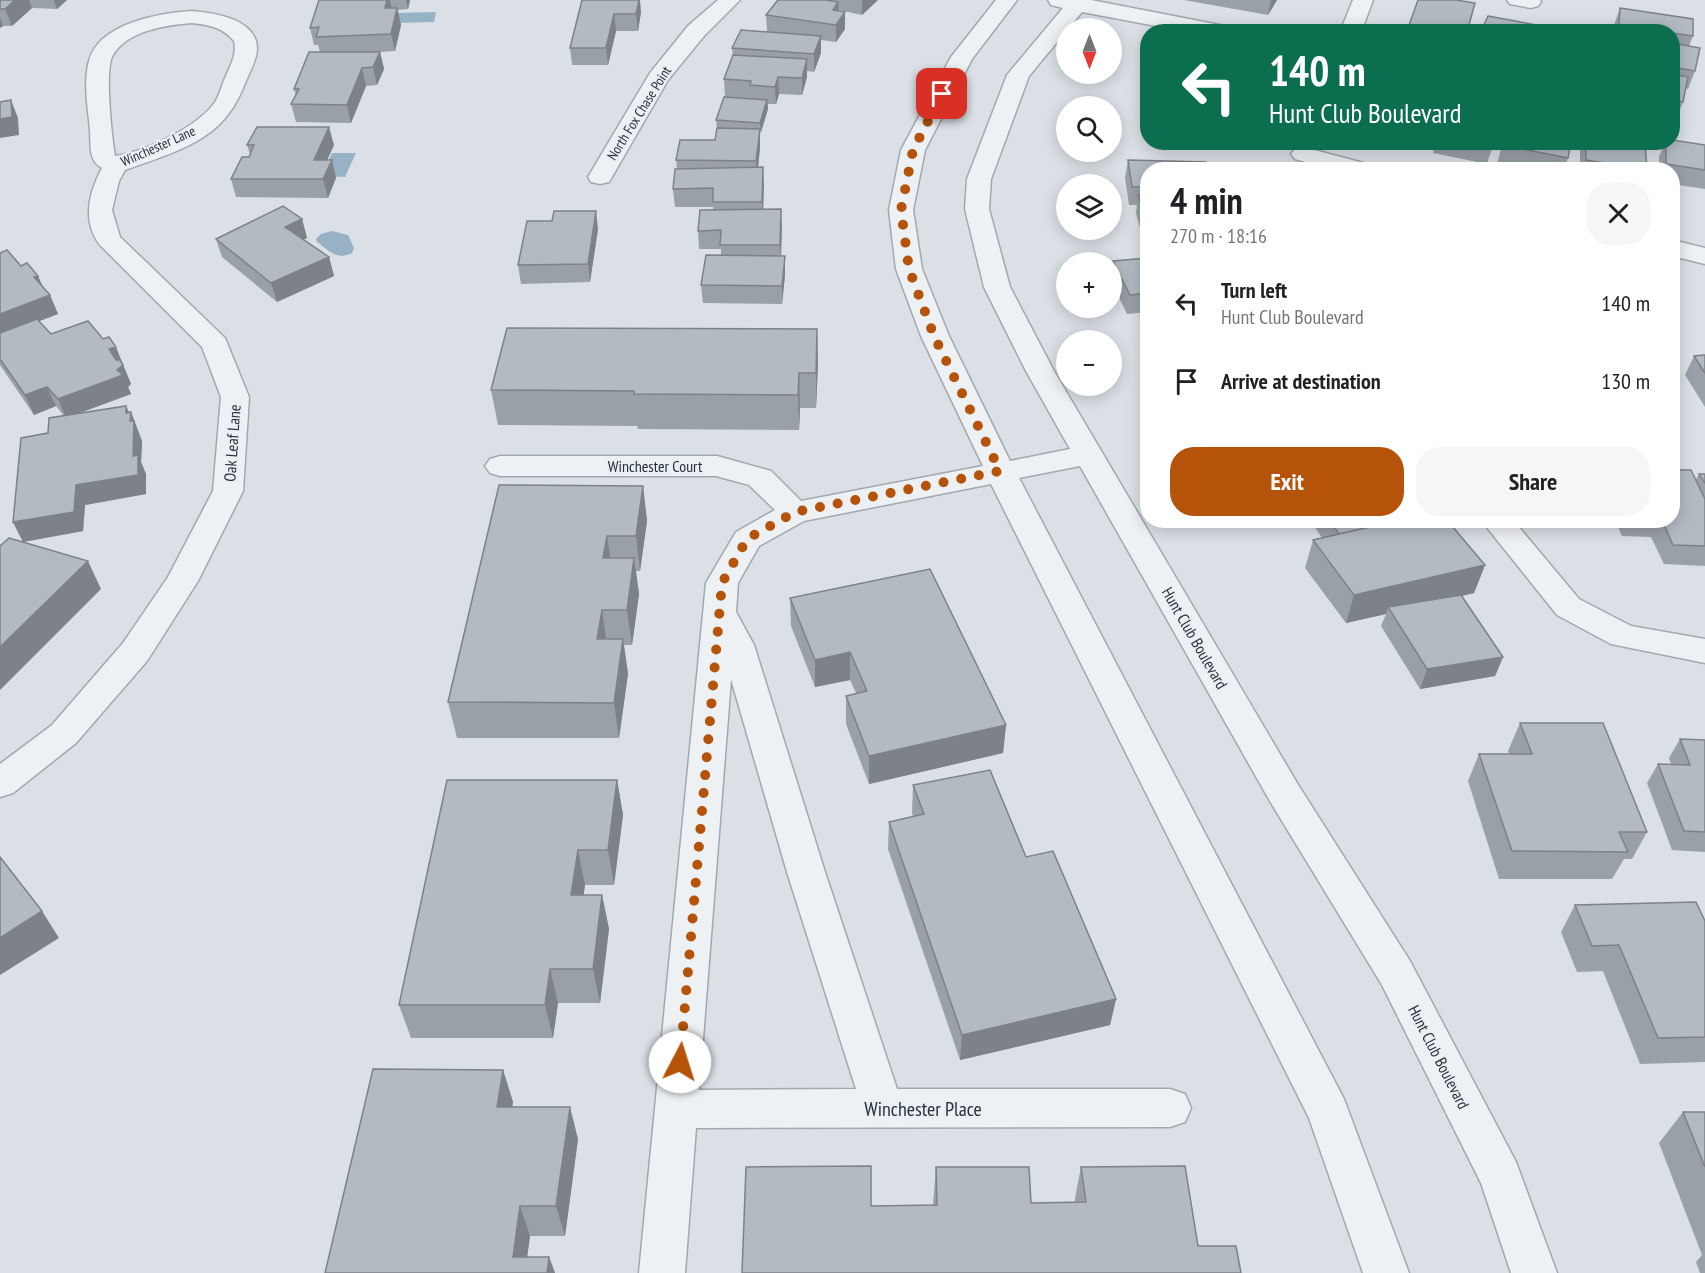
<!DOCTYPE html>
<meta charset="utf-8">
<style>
body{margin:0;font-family:"PT Sans Narrow",sans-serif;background:#f6f6f6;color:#202124;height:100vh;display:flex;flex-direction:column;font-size:22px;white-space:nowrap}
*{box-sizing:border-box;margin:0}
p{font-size:20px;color:#757577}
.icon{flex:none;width:33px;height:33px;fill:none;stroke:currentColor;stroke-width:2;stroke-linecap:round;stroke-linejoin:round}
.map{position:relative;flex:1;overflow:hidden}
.side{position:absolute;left:1140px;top:162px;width:540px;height:366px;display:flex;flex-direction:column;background:#fff;border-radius:24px;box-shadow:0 3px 15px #0003}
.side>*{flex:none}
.guide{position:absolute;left:1140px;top:24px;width:540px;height:126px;border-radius:24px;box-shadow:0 3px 15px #0003;background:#0b6e4f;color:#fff;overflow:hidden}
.needle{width:39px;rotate:180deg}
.buttons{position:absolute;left:1056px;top:18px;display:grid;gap:12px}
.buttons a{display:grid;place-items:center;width:66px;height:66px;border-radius:50%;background:#fff;box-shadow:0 3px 15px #0003;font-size:30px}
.pin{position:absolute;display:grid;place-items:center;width:51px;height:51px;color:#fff;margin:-26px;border-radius:12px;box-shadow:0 3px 9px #0006}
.me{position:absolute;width:66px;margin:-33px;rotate:5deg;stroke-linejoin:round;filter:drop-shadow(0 0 4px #0008)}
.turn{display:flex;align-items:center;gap:21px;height:126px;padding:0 30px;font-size:27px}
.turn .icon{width:78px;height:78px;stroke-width:2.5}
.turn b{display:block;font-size:42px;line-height:51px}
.round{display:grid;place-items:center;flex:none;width:63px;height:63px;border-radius:24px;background:#f6f6f6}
.overview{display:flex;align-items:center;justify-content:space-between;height:102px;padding:0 30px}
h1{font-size:36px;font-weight:800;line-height:45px}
.primary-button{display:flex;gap:12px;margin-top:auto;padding:12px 30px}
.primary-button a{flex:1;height:69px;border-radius:24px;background:#b45309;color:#fff;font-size:24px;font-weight:800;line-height:69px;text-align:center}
.primary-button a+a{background:#f6f6f6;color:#202124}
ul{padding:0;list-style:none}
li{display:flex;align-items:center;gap:18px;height:78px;padding:0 30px}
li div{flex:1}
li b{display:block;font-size:22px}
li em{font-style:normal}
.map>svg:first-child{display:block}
</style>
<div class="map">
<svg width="1705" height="1273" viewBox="0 0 1705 1273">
<rect width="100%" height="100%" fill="#dbe0e6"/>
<path fill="#97b2c5" d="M436,12l-2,10 -40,1 3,-10z
M332,153h24l-11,24 -24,-1z
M332,231l16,4 6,13 -2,5c-16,8 -23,-3 -35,-11l-1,-3 5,-5z"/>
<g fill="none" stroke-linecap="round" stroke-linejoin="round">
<defs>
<path id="minor" d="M718,0h22l-36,36 -36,44 -59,102 -9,2 -9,-2 -3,-5 62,-104 38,-47z
M996,0h21l-45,59 -47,91 -12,60 9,59 27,67 61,125 60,-12 -44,-78 -42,-84 -19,-78 2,-30 40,-104 56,-67 -12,-3 -3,-5h43l134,26 8,1 2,5h-47l-106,-20 -53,64 -38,103 -2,30 21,78 44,84 243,412 113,178 106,201 41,111h-46l-30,-90 -99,-198 -111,-182 -191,-337 -61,12 325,621 65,174h-46l-54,-155 -318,-634 -187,37 -45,25 -21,37 -2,29 18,33 71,227 72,217h273l15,5 6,14 -6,14 -15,5 -474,1 -11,145h-46l67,-690 30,-51 39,-22 -26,-25 -33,-9h-216l-10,-3 -5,-7 5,-7 10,-3h217l54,15 30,30 182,-35 -62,-130 -25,-67 -7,-59 12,-60 50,-93zM731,679l56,193 69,217 -157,1z
M1353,0h20l-12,32h-21z
M1507,0h33l1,2 -3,4 -7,2 -21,-4z
M192,11c23,2 66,8 65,39 -1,11 -7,21 -11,31 -8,20 -16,35 -33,49 -25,20 -58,29 -88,40l-6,11 -7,29 8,27 105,101 24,59 -6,94 -45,90 -51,80 -71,82 -63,50 -13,4v-33l52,-39 71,-82 45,-66 45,-86 8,-94 -19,-50 -103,-103c-17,-24 -10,-52 3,-76 -14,-7 -11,-24 -12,-38 -2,-22 -7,-48 -1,-69 10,-38 71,-48 103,-50zM192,23c18,2 30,4 42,18 3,13 -3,23 -8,35 -4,8 -6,18 -11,26 -17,25 -70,50 -100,54 -3,-18 -11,-87 -2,-101 15,-25 54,-30 79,-32z
M1303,147l68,18 4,5h-41l-39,-11 -4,-5 4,-5z
M1672,240l33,8v16l-33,-8z
M1481,520h32l66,79 52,27 74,13v24l-94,-19 -54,-29z"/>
</defs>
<use href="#minor" stroke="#a1a8af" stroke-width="3"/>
<use href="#minor" fill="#eef1f4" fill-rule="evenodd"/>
</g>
<path fill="#9aa0a7" d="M0,0h67l-10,9 -25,-1 -20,18h-9l-3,2z
M319,0h91l-2,9 -10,1 3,15 -6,26 -15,1 4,17 -7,16 -11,1 -15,37 -55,-1 -5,-18 5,-8 -2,-7 26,-37 -2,-7h-4l-4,-17z
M582,0l59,12 -3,19h-22l-8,34h-36l-2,-17z
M778,0h100l-16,15 -23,-5 6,19 -9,13 -15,-2v13l-7,19 -7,-1v6l-5,18 -23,-1 -3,10h-8v5l-7,23h-1v15l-2,21 5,-1v42h18v47h4v19l-3,29 -79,-1 -2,-18 20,-29v-7h-22l-1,-18 15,-21v-3h-38l-2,-18 4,-20 -1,-9 39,-20 2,-12 -1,-8 9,-23 -1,-18 9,-23 -1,-8 35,-16 -1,-17z
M1184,0h93l-9,15z
M1418,0l49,32h-60z
M1620,8l73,28 -4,10 6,25 -7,18 -2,-1 -3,14 -7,18 -4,-1v-87h-58v-7z
M1436,142h58l-7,22 -54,-11z
M1503,142h68l-3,16 -4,12h-36l-31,-6z
M1580,142h65l2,28h-67z
M1665,142l40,3v44l-33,-5v-14h-13v-13z
M247,145h87l-7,15 9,18 -8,20 -92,-1 -5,-18 18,-22 1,-3z
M1128,160l20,10 -1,84 -11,-41 1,-8h-8l-4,-27z
M302,219l5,19 -4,1 26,18 5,19 -57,26 -55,-45 -6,-18z
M552,221l46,8 -8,53 -69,2 -3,-19z
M0,253l38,23 4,10 8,9 8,19 -19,7 12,13 71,29 9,21 -3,3 3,7 -52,19 52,-1 11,29 -1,21 5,12v20l-61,11 -2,26 -60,11 -10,-20 35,-89 16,-17 -8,-10 -22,9 -34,-50z
M1148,258v54l-21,2 -15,-31 1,-22z
M817,329l1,35 -2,44h-16l-1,22 -161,-1 -1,-3 -139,-1 -7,-35z
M1694,356l11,17v34l-20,-32z
M1699,474h6v92l-41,-2 -13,-27 -29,-1 -7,-16h57z
M643,486l4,35 -7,50h-4l3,23 -7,51h-8l4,29 -9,64h-162l-9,-36z
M1310,520h137l38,45 -11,28 -12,3 41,61 -8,19 -75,13 -39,-63 5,-12 -40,9 -41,-55 8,-28 9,-2z
M790,598l216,127 -3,28 -134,31 -23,-60v-28l10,-3 -6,-13 -35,7 -24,-61z
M1520,723l127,109 -15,27h-8l-12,20h-113l-31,-98 11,-27h30l-1,-3z
M1680,739l25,1v112l-33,-2 -25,-67 11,-19h13l-2,-6z
M617,780l6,35 -9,70h-29l-2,10h19l7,34 -9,74h-42l-5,35h-142l-12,-33z
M913,785l113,72 90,142 -6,26 -150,35 -72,-211 1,-27 24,-5 -1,-4z
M1575,905l130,16v141l-65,2 -37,-93 -26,1 -16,-40z
M503,1070l10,32 -1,5 66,32 -13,97h-35l-3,21h22l6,16h-230z
M1683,1112h22v161h-5l-4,-11 6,-7 -43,-112z
M936,1167l95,36 44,-1v-4l6,-31 117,79 43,27 -370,-67 62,-1z"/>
<path fill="#7d8288" d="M15,0h14l3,8 -20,18 -7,-17z
M54,0h13l-10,9z
M387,0h3l2,10 -7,-2z
M406,0h4l-2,9z
M639,0h1l1,12 -3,19 -2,-17z
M862,0h16l-16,15z
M1271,0h6l-9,15z
M838,2l1,17 -6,-9z
M397,8l4,17 -6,26 -4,-17z
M845,12v17l-9,13v-17z
M614,14l2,17 -8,34 -2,-17z
M0,18l3,8 -3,2z
M821,36v17l-7,19v-18z
M380,52l4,17 -7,16 -4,-18z
M807,59v18l-5,18v-17z
M362,68l4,18 -15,37 -4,-18z
M778,77l1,17 -3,10 -1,-17z
M11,100l7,18 1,17 -19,3v-19z
M767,100l1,9 -7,23 -1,-9z
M329,127l5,18 -15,33 -5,-18z
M760,129v18l-3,32 -1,-18z
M332,160l4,18 -8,20 -5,-19z
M763,167l1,19 -1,34 -1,-18z
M781,209l1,18 -1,36 -1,-18z
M596,211l2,18 -8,53 -2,-18z
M302,219l5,19 -16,7 -6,-18z
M785,256v19l-3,29v-18z
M329,257l5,19 -57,26 -6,-19z
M38,276l8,18 -12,-17z
M50,295l8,19 -58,22v-22z
M817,329l1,35 -2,44v-35z
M116,347l15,37 -3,3 3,7 -65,24 -8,-19 58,-31 -7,-19z
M799,373l1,35 -1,22 -1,-35z
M47,387l9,19 -22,9 -9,-20z
M126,406l5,10v-4l11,29 -1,21 5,12v20l-61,11 -2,26 -60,11 -10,-20 63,-37 57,-29 -7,-43z
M643,486l4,35 -7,50 -4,-35z
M607,536l5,35 -9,-13z
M634,558l5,36 -7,51 -5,-35z
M88,561l13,28 -101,101v-43z
M1485,565l-11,28 -83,19 -3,-5 -2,7 -40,9 8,-28z
M602,610l5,35 -10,-6z
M623,639l5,35 -9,64 -5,-35z
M850,652v28l-35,7v-27z
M1503,657l-8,19 -75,13 7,-20z
M1006,725l-3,28 -134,31v-28z
M617,780l6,35 -9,70 -6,-35z
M578,850l7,35 -6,44 -8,-34z
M602,895l7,34 -9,74 -7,-34z
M42,911l17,27 -59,37v-37z
M550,969l8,34 -5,35 -8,-33z
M1116,999l-6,26 -150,35 2,-25z
M503,1070l10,32 -6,37 -10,-32z
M570,1107l8,32 -13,97 -9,-30z
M520,1206l10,30 -5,37 -12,-16z
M549,1257l6,16h-8z"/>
<path fill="#b3bac2" stroke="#7d8288" stroke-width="1.5" d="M0,0h15l-10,9h-5z
M319,0h68l-2,8h12l-6,26 -75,3 3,-10 -9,1z
M582,0h57l-3,14h-22l-8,34h-36z
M778,0h47l13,2 -5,8 12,2 -9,13 -70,-10z
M1418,0h38l19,3 -8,29h-40l-19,-4z
M1620,8l73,11v17l-21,-3v-1h-13l-40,-7z
M1488,16l54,10 -3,6h-46l-11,-3z
M741,30l80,6 -7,18 -82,-6z
M1672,43l28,5 -5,23 -23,-4z
M309,52h71l-7,15 -11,1 -15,37 -56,-1 8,-15h-5z
M733,55l74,4 -5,19 -24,-1 -3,10 -25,-2 1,-4 -27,-2z
M1672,74l16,3 -5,25 -11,-2z
M724,97l43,3 -7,23 -44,-3z
M11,100l1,17 -12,2v-17z
M257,127h72l-15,33h18l-9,19h-92l11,-22h7l5,-12h-7z
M717,128l43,1 -4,32 -80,-1 4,-20h35z
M1672,140l33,5v25l-39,-6v-22h6z
M1475,142h18l-1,4z
M1504,142h67l-3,16 -65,-13z
M1586,142h59l2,28h-43v-7l-18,-3z
M1128,160l78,2 2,8h-60v17h-16z
M763,167l-1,35h-49v-14l-40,1 2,-20z
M1138,195h10v31z
M283,206l19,13 -17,8 44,30 -58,26 -55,-44z
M781,209l-1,36h-60l1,-15 -23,1 2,-21z
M554,211h42l-8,53 -70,1 9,-44h25z
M7,250l14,16 6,-3 11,13 -4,1 16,18 -50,19v-61z
M706,255l79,1 -3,30 -81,-1z
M1148,258v35l-18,2 -17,-34z
M37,319l14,15 37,-13 15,18 6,-2 7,10 -7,2 7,11h4l3,5 -6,5 6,5 -65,24 -11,-12 -22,8 -25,-36v-26z
M507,328l310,1 -1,44h-17l-1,22 -164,-1v-3l-143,-1z
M1705,355v18l-11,-17z
M126,406v7l5,-1 -1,9h4l-1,35 5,-1v20l-62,10 -2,27 -61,10 8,-84 27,-5 1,-15z
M1672,470h19l14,29v47l-32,-1 -11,-25h10z
M1699,474h6v9z
M499,485l144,1 -7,50h-29l-4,22h31l-7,52h-25l-5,29h26l-9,64 -166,-1z
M1329,520h71l-61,14z
M1400,520h47l38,45 -131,30 -41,-55z
M9,538l79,23 -88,86v-101z
M930,569l76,156 -137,31 -23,-60 21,-5 -17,-39 -35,8 -25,-62z
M1461,595l42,62 -76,12 -39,-62z
M1520,723h83l44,109h-28l9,20 -116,-1 -33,-97h53z
M1680,739l25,1v92l-21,-1 -26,-67 32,1z
M990,770l36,87 27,-6 63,148 -154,36 -73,-213 35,-8 -11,-29z
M447,780h170l-9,70h-30l-7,45h31l-9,74h-43l-5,36h-146z
M0,857l42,54 -42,27z
M1696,902l9,19v116l-47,1 -39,-93 -27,1 -17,-41z
M373,1069l130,1 -6,37h73l-14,99h-36l-7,51h36l-2,16h-222z
M1683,1112h22v55z
M871,1166v40l66,-1 -1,-38h93l2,36 55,-1 -5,-35 104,-1 13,80h38l5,27h-499l4,-106z"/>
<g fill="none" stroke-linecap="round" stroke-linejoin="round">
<path stroke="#b45309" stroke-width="10" stroke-dasharray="0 18" d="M680,1062l42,-479 25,-44 48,-27 205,-41 -66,-135 -25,-67 -8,-59 12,-60 29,-56"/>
</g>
<g text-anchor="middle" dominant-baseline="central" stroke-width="4.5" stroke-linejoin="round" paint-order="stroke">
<g font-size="14" fill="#26303b" stroke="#ebeff3">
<text transform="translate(639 113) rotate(-58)">North Fox Chase Point</text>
<text transform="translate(158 146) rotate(-24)">Winchester Lane</text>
</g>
<g font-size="16" fill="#26303b" stroke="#ebeff3">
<text transform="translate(232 443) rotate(-86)">Oak Leaf Lane</text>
<text x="655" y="466">Winchester Court</text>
<text transform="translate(1195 638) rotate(60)">Hunt Club Boulevard</text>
<text transform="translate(1439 1057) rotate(63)">Hunt Club Boulevard</text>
</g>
<g font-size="20" fill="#26303b" stroke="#ebeff3">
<text x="923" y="1109">Winchester Place</text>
</g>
</g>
</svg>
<div class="buttons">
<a><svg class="needle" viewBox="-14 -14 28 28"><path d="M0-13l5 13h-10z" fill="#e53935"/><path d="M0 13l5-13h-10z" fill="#757577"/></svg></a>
<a><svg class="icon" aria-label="search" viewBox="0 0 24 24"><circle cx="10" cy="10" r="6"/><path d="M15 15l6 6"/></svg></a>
<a><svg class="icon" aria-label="layers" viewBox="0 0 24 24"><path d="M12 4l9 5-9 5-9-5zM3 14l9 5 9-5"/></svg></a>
<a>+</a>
<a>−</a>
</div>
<div class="pin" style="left:942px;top:94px;background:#d93025"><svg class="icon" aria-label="arrive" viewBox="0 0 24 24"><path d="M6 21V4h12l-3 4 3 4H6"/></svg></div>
<svg class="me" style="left:680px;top:1062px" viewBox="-20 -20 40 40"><circle r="19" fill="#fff"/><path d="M0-13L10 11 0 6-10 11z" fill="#b45309"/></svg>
<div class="guide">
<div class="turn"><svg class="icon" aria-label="left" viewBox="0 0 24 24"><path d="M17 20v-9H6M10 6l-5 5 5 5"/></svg><div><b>140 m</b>Hunt Club Boulevard</div></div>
</div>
<section class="side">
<div class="overview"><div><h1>4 min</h1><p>270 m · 18:16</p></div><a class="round"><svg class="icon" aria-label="close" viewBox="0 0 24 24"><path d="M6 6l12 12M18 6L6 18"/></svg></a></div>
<ul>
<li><svg class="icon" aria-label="left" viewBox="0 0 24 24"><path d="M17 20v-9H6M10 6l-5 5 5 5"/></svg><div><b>Turn left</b><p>Hunt Club Boulevard</p></div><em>140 m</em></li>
<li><svg class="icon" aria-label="arrive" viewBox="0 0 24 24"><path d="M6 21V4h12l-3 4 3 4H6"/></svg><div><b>Arrive at destination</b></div><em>130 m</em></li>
</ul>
<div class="primary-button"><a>Exit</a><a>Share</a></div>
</section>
</div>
